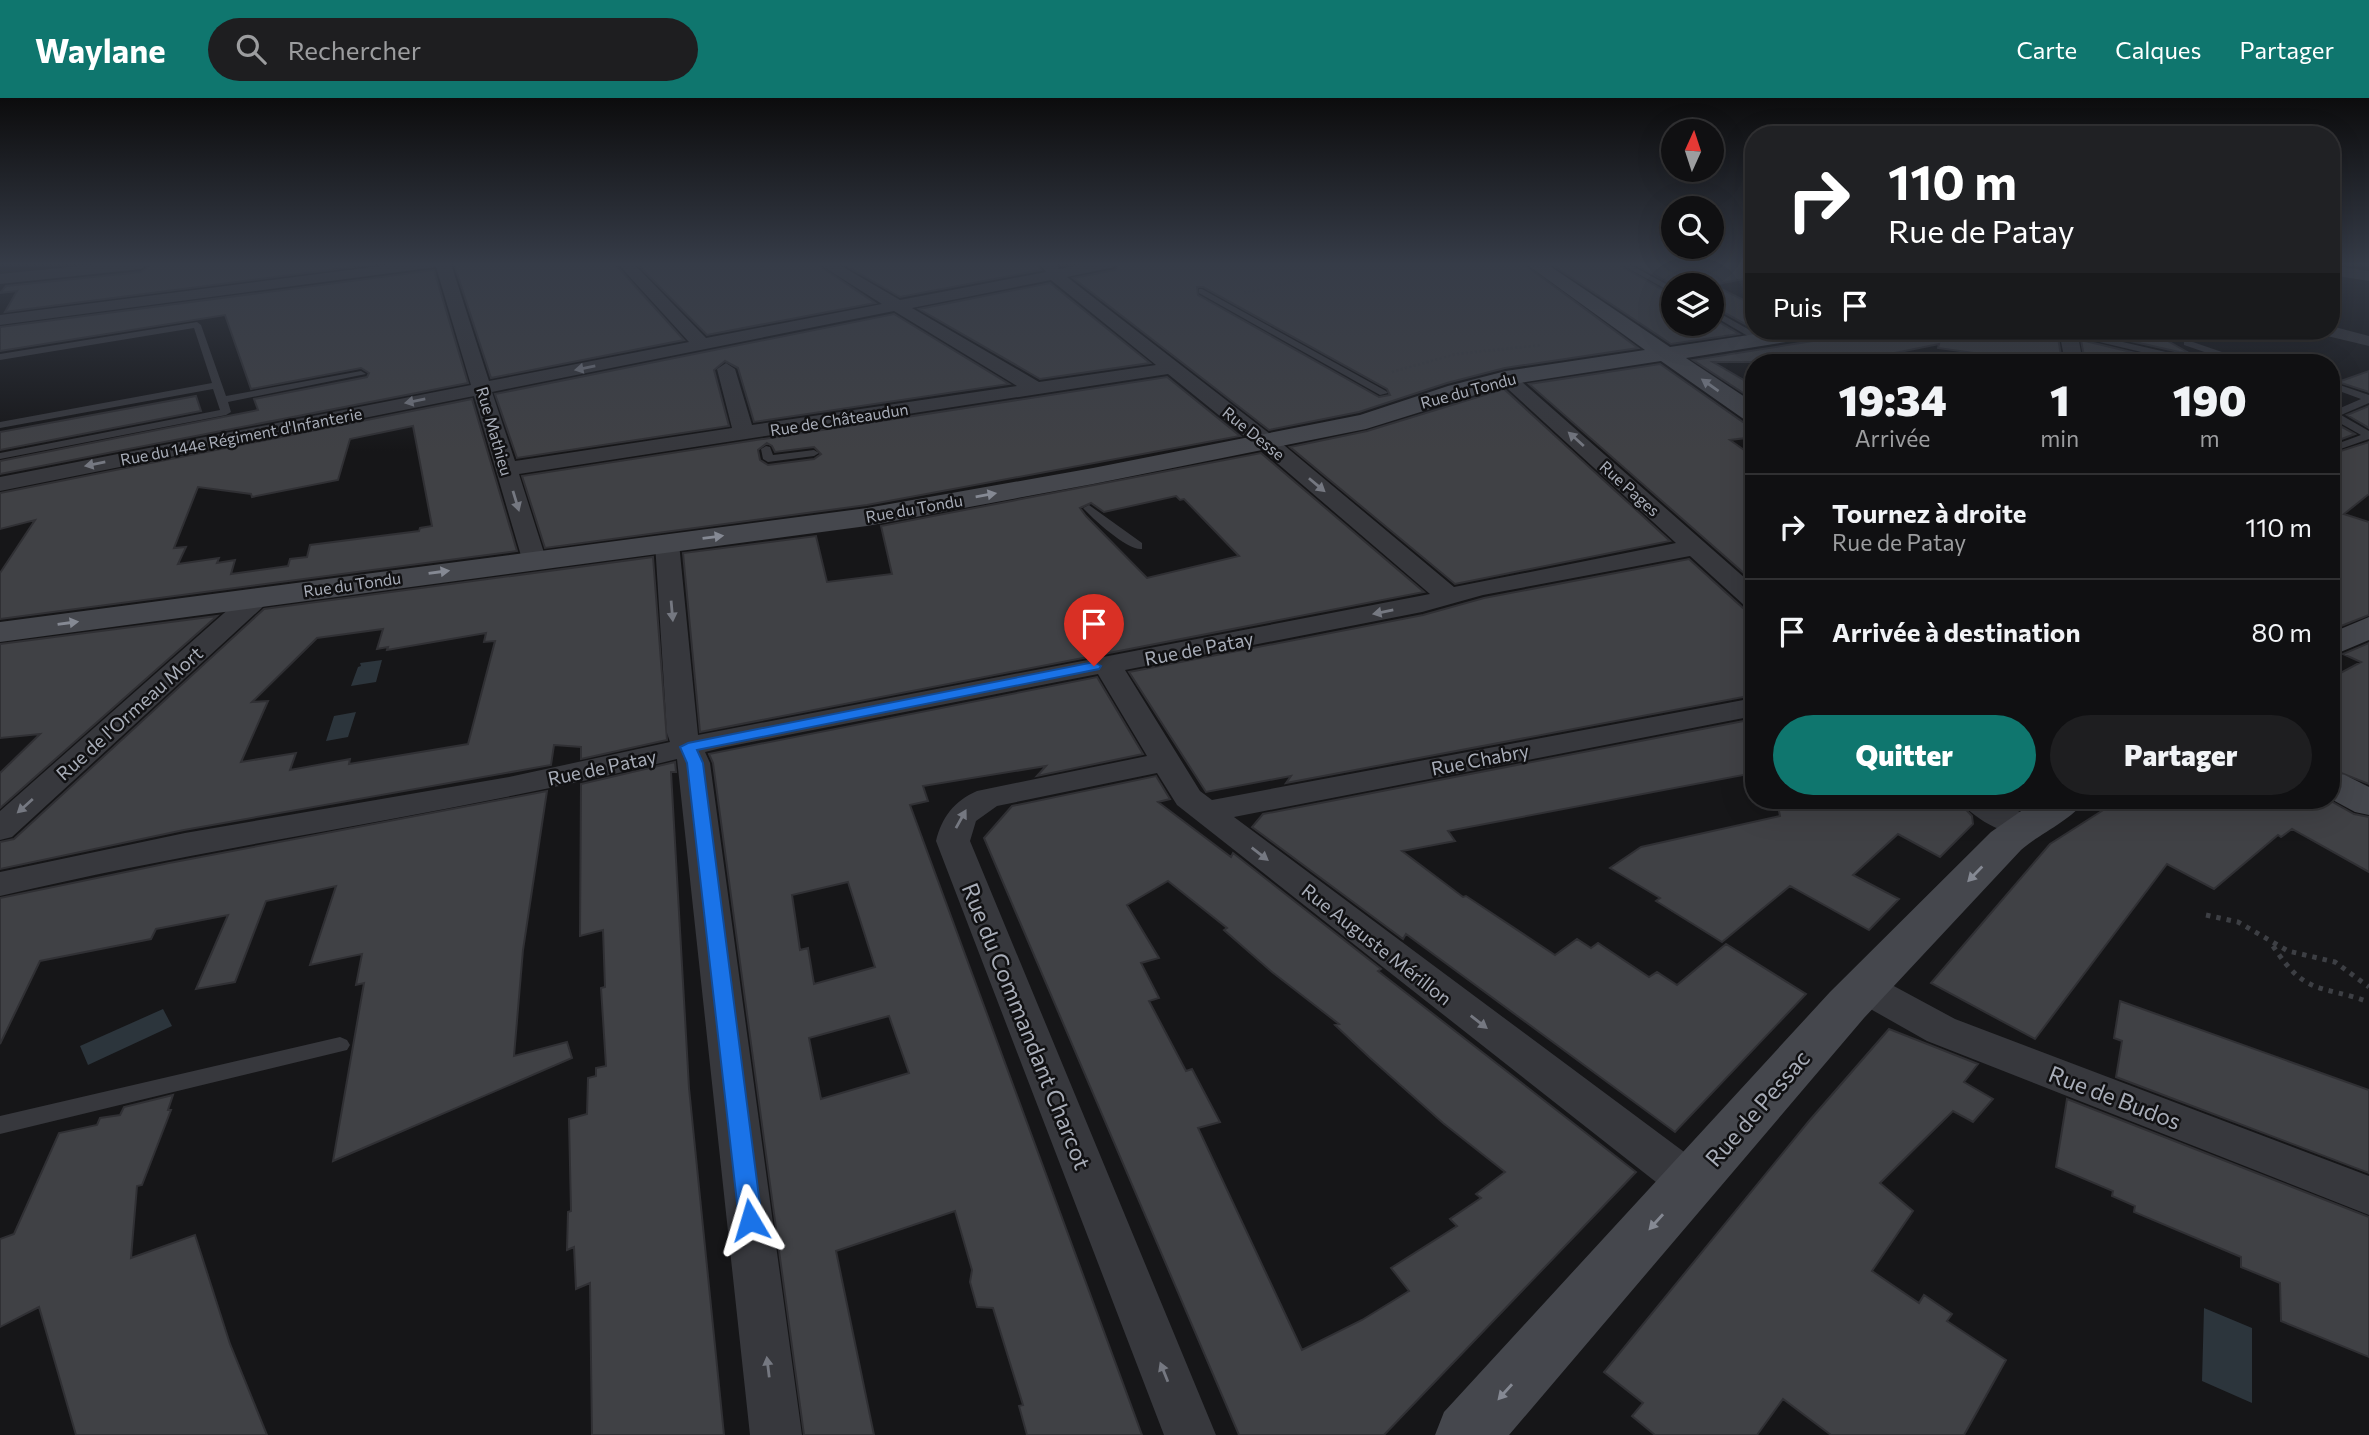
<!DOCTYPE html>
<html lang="fr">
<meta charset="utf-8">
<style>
body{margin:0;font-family:Commissioner,sans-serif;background:#1e1e20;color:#f1f3f6;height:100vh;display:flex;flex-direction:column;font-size:26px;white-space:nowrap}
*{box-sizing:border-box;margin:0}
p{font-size:23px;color:#9c9d9f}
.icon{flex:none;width:38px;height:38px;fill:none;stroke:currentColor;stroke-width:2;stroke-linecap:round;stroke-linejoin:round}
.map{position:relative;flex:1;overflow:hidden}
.panel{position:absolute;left:1745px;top:256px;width:595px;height:455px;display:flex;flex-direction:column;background:#101012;border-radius:28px;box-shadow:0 7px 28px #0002,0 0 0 2px #303032}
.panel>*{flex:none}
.guide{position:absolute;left:1745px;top:28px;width:595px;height:214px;border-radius:28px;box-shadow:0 7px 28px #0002,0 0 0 2px #303032;background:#202124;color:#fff;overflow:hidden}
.needle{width:46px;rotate:3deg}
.buttons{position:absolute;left:1661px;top:21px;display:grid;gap:14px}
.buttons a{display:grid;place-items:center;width:63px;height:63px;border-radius:50%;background:#101012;box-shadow:0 7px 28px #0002,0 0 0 2px #303032;font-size:35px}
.pin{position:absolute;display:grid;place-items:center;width:60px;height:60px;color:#fff;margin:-72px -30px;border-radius:50% 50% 50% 0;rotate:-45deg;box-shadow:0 0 7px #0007}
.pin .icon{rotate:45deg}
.me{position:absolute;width:77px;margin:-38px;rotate:353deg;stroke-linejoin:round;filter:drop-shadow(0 0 5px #0008)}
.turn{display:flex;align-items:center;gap:24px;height:147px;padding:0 28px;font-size:32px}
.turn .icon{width:91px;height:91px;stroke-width:2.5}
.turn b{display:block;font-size:49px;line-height:60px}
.then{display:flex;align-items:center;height:66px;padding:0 28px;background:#0003;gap:14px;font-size:26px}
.eta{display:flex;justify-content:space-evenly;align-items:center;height:119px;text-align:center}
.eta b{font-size:42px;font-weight:800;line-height:49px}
.cta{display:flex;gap:14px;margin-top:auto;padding:14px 28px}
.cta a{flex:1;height:80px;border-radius:42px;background:#0f766e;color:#fff;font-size:28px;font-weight:800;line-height:80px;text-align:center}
.cta a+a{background:#1e1e20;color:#f1f3f6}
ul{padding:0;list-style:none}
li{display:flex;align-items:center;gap:21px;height:105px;padding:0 28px;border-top:2px solid #303032}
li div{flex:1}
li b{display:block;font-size:26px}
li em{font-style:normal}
header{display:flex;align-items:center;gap:42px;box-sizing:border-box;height:98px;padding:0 35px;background:#0f766e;color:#fff}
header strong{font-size:33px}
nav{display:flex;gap:38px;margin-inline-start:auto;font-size:24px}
.search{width:490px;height:63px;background:#1e1e20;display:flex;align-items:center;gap:18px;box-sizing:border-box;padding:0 24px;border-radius:38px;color:#9c9d9f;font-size:26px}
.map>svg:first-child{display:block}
</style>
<header>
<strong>Waylane</strong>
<div class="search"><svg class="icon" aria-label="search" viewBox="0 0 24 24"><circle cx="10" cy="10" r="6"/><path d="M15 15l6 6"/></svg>Rechercher</div>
<nav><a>Carte</a><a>Calques</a><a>Partager</a></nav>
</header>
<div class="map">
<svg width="2369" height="1337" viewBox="0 0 2369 1337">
<rect width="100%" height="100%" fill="#161618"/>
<path fill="#2c353c" d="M382,562l-6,22 -25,4 7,-19 3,-1 -1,-3z
M356,614l-8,25 -22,4 8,-25z
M163,911l9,17 -84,39 -8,-19z
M2204,1210l48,20v75l-50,-22z"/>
<path fill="#404145" stroke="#303034" stroke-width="2" fill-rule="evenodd" d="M151,166h225l-371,48 12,-21 -17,2 6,-7 135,-14z
M454,166h161l69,76 -193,38z
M637,166h180l58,39 -168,32z
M843,166h194l4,6 -141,27z
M1119,166h405l114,84 -133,20 -58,15 -88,29 -90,18 -196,-152 42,-8zM1197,189h6l184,102 3,6 -11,2 -181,-102z
M1551,166h67l55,32v28h39v-6l27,16 -68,10z
M1634,166h107l4,6 9,2v5l-41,8 41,20v24l-42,-23v-21h-39z
M434,172l34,113 -468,91v-13l258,-51 -4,-11 113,-22 2,-4 -8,-5 -110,21 -26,-74 -225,36v-24z
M1050,185l100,80 -110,16 -121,-70z
M894,216l115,70 -255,38 -16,-54 -13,-7 -11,9 15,56 -212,32 -22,-64z
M1831,233h226l5,31h-45v-3l-79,-11 1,-4 -89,18h-137l41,24v14l-61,-40 132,-21z
M2086,233h64l39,22 -10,-1z
M2081,242l92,22h-88z
M1660,266l83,58 11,3v12l-24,3 24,17v125l-225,-198z
M2369,273v21l-31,-10z
M1167,279l73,59 -373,69 -322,43 -23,-72zM767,345l5,3 3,6 39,-5 7,7 -7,5 -46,6 -8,-5 -2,-10z
M1504,291l166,152 -215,43 -165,-137 77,-16z
M196,298l5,15 -201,39v-18z
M472,301l45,152 -517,68v-46l35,-53 -35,9v-36zM413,328l19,100 -12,2 -1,3 -109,14 -3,12 -17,2 -2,7 -57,8 4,-14 -18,3 2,-5 -41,6 8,-17 -12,1 24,-61 53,7 1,3 86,-17 12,-41z
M2369,308v22l-22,-13z
M2331,323l24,13 -24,9z
M2369,344v52l-25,20 25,8v93l-38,15v-176z
M1261,355l163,139 -724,140 -17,-179 133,-17 11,46 65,-8 -11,-48zM1176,398l4,4 4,-1 55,57 -92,22 -61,-62 -6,-8 11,-5 13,9z
M653,459l14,183 -86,19v-12l-27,-2 -3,20 -367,65 -184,39v-27l14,-3 250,-230zM383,531l-6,20 11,-2 -1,3 99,-17 -2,9 11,-1 -27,103 -119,20 1,-5 -60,11 6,-17 -55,9 27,-61 -16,1 65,-64z
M1689,461l54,49 11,3v84l-468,88 5,-7 -85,16 -77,-120 294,-57 61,-17z
M217,518l-217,192v-35l40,-39 -40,4v-94z
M2369,545v141l-38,-15v-91l30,-16 -18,-8z
M1097,579l46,77 -106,22 9,-10 -123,20 5,15 -18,4 232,630h-115l-8,-29 4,-1 -30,-97 -16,-1 -7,-25 2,-12 -17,-59 -119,40 38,184h-70l-91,-672 -4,-9zM848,784l27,85 -61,17 -6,-36 -8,2 -8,-55zM889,918l20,57 -88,26 -12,-61z
M1754,621v54l-306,58 7,10 -53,10 61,46 3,-1 89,59 22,-16 14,9 7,-5 51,34 8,-5 20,13 49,-41 80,50 -131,138 -269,-198 -3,5 -151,-112 11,-13z
M675,664l1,10h-5l18,316 35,347h-132l-2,-152 -14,6 -2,-42 -7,3 1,-38 3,-1 -2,-92 18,-5 1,-36 8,-2v-8l10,-2 -5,-78 4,-1 -2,-57 -23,6 1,-152z
M1156,678l14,23 -12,3 73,55 2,-4 148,116 -3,2 258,201 -252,263h-145l-255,-597 28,-32zM1168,783l59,47 -3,2 48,42 67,52 -4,1 34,32 74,66 62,49 -29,22 5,4 -31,21 7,7 -66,42 18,23 -47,29 -60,30 -104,-222 22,-6 -28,-53 -6,2 -37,-70 10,-3 -18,-35 18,-5 -32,-53z
M547,693l-24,159 -9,106 53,-14 5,16 -239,103 31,-178 -8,2 6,-31 -52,11 26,-79 -70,15 -31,81 -39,7 32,-74 -72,14 -5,10 -111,22 -40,83v-146l169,-35z
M1777,702h180l15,16 1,8 -33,33 -42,-23 -45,41 46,24 -30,31 -79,-44 -68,56 -66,-41 4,-3 -50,-30 31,-21 139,-31z
M2119,702h210l25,14 15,3v55l-77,-43 -11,8 -3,-2 -64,54 -47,-25 -132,175 -104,-56 119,-139z
M2120,903l249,89v83l-253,-96 6,-36 -8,-3z
M1889,931l89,35 -14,18 29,17 -20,23 -20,-11 -73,72 33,28 -41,60 47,32 5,-8 28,19 -5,7 59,39 -42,75h-133l-48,-36 -26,36h-102l-23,-19 11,-13 -39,-31 205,-251z
M173,997l-5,15h3l-29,75 -5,1 -6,72 64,-23 35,109 37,91h-191l-37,-128 -39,20v-88l14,-5 45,-101 38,-8 3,-7 20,-3 4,-8z
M2067,1001l302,118v140l-88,-36 -1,-38 -39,-16v-10l-107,-45 1,-6 -23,-10 1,-5 -57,-24z"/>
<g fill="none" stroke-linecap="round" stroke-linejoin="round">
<path stroke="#3d3f44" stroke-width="2.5" stroke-dasharray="2 2.5" stroke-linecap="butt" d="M1244,195l74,-17
M1392,274l64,-18 86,-9"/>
<path stroke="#3d3f44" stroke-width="5" stroke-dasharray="4.5 6" stroke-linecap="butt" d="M2206,817l32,7 50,29 47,11 34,25
M2273,848c33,50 45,38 96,56"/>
<path fill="#37383d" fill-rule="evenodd" d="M1620,166h9l44,24v5z
M1202,191l184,102 2,2 -8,2 -181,-102v-4z
M1712,211l52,29 1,2 -7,2 -46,-27z
M197,224l4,3 25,71 135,-25 5,3 -138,28 3,10 -5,3 -226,44v-6l220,-43 -7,-21 -213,39v-6l212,-39 -18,-55 -194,32v-6z
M2065,233h10l104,24 63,4 5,3 -68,-1 -113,-27z
M2187,242l35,12 2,2 -5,3 -35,-12v-4z
M2331,284l38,13v8l-28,12 28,16v8l-37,13 -1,-6 30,-11 -30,-17v-6l30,-13 -30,-11z
M766,348l4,1 3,8 41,-5 5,3 -5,3 -46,6 -5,-3 -2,-10z
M1089,407l53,38v6c-14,2 -49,-30 -59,-41z
M340,939l7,3 3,5 -3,5 -347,84v-18z"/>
<path fill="#37383d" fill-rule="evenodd" d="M99,166h50l-8,5 -141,15v-10z
M395,166h56l38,117 200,-39 -71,-78h16l72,74 176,-34 -63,-40h19l62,36 146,-28 -6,-8h16l3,5 26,-5h31l-2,3 -47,10 212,164 175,146 222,-44 -180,-165 10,-6 7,2 241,212v22l-9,-2 -55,-50 -207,39 -61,17 -297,58 75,121 12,9 542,-102v18l-520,101 473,352 6,14 -6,14 -16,5 -16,-5 -498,-392 -20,-32 -160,33 -21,15 -6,20 246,594h-52l-228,-594c6,-24 18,-40 41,-50l170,-35 -49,-82 -377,74 -16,4 5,11 92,672h-52l-73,-676c-224,56 -453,84 -677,137v-24l185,-39 324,-56 161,-35 -3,-9 -12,-190 3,-5 9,-2 9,2 3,5 19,192 732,-141 -167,-143 -95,-77 -649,100 27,85 -3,5 -9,2 -9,-2 -3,-5 -48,-163 -474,95v-14l471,-92 -35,-118 -436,58v-10zM1051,182l105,85 -117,17 -127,-74zM894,213l123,75 -265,39 -17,-56 -9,-6 -9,6 15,59 -217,33 -23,-69z
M1744,166h10v5l-8,-2z
M2331,167l38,6v10l-38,-6z
M2331,228l38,10v10l-46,-11 -3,-4h11z
M2059,233h18l6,31h-18z
M258,491l9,2 4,6 -4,6 -255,234 -12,3v-29l249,-220z
M1960,702h36l38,19 5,8 -5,8c-22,5 -62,-16 -74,-35z
M1865,876l14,4 76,41 414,157v39l-442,-174 -76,-43 -5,-10 5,-10z"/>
<path fill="#45474d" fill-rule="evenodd" d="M1526,166h21l123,83 105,-16h53l-3,5 -8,1 -131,21 68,45v19l-9,-2 -84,-59 -154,24 -141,44 -273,55 -226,42 -867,116v-20l867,-114 226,-40 267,-53 88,-29 58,-15 139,-21z
M2369,519v23l-38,16v-23z
M2331,673l14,4 24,12v28l-14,-3 -24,-13z
M2037,702h48c-14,21 -45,33 -64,50l-157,168 -355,417h-74l9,-23 386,-420 161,-160z"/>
</g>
<defs><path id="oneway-solid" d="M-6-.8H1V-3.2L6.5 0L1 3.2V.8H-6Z" transform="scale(1.75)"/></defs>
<g fill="#757881">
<use href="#oneway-solid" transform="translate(585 270) rotate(169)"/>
<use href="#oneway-solid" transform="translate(415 303) rotate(169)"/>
<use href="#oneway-solid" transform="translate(1576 341) rotate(-138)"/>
<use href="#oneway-solid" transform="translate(95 366) rotate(169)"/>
<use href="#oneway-solid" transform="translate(1317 387) rotate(40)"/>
<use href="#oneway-solid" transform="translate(516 403) rotate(73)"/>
<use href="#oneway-solid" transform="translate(672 513) rotate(85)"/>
<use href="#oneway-solid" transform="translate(1383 514) rotate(169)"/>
<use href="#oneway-solid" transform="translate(25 708) rotate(138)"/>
<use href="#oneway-solid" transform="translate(961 721) rotate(-61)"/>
<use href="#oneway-solid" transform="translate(1260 756) rotate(38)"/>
<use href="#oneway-solid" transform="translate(1479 924) rotate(38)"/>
<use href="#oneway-solid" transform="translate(768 1269) rotate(-97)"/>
<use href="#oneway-solid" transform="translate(1164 1274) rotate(-112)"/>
</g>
<g fill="#858993">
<use href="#oneway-solid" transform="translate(1710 287) rotate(-145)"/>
<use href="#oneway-solid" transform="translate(986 397) rotate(-10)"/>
<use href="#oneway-solid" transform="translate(713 439) rotate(-7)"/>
<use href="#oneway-solid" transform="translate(439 474) rotate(-8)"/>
<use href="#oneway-solid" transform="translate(68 525) rotate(-8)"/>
<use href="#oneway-solid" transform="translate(1975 776) rotate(134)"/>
<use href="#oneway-solid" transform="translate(1656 1124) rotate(132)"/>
<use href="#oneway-solid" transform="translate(1505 1294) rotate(132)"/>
</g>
<linearGradient id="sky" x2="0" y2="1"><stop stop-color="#0c0c0d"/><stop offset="0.47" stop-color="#363c48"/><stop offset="1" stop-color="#363c48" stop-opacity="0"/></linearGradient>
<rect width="2369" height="353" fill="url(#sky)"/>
<path fill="#1a73e8" stroke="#114b97" stroke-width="2" d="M1094,564l7,4 -2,3 -402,81 6,13 59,457 -4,7 -8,3 -8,-3 -3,-7 -52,-457 -7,-16 8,-4z"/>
<g text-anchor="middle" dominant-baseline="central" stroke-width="5" stroke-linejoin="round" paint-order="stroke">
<g font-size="16" fill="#a8adb8" stroke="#111113">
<text transform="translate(1468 292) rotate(-15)">Rue du Tondu</text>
<text transform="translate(839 321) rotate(-9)">Rue de Châteaudun</text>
<text transform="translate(495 333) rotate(74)">Rue Mathieu</text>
<text transform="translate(1254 335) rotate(39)">Rue Desse</text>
<text transform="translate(241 338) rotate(-11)">Rue du 144e Régiment d'Infanterie</text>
<text transform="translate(1630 390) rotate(42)">Rue Pages</text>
<text transform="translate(914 410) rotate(-10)">Rue du Tondu</text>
<text transform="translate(352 486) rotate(-8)">Rue du Tondu</text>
</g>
<g font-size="19" fill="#a8adb8" stroke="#111113">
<text transform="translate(1199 550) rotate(-11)">Rue de Patay</text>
<text transform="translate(129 615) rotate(-42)">Rue de l'Ormeau Mort</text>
<text transform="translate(1480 661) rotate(-11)">Rue Chabry</text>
<text transform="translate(602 669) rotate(-12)">Rue de Patay</text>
<text transform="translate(1377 846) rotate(38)">Rue Auguste Mérillon</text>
</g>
<g font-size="23" fill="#a8adb8" stroke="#111113">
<text transform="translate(1027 928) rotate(68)">Rue du Commandant Charcot</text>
<text transform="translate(2115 999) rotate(21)">Rue de Budos</text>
<text transform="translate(1757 1010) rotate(-49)">Rue de Pessac</text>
</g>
</g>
</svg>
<div class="buttons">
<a><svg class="needle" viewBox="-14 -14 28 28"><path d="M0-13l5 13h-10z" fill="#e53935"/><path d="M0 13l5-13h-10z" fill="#9c9d9f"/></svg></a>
<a><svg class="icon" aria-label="search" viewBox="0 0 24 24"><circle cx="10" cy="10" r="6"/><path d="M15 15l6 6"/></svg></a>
<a><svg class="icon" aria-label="layers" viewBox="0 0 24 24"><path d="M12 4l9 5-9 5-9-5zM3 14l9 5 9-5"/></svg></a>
</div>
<div class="pin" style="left:1094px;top:568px;background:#d93025"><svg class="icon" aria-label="arrive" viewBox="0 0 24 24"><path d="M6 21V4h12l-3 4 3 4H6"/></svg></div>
<svg class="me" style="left:750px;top:1122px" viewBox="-20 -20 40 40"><path d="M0-17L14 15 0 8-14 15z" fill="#1a73e8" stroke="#fff" stroke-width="4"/></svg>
<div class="guide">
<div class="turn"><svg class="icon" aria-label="right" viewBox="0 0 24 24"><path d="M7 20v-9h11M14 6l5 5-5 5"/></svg><div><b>110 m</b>Rue de Patay</div></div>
<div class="then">Puis<svg class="icon" aria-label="arrive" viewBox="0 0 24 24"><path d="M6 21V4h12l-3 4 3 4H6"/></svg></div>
</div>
<section class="panel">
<div class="eta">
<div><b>19:34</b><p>Arrivée</p></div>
<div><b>1</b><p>min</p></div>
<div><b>190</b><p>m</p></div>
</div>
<ul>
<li><svg class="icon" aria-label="right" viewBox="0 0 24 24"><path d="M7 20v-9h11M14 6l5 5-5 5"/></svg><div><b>Tournez à droite</b><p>Rue de Patay</p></div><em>110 m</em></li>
<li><svg class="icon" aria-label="arrive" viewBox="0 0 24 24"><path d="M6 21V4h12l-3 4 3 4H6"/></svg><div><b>Arrivée à destination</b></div><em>80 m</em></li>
</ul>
<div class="cta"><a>Quitter</a><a>Partager</a></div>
</section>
</div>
